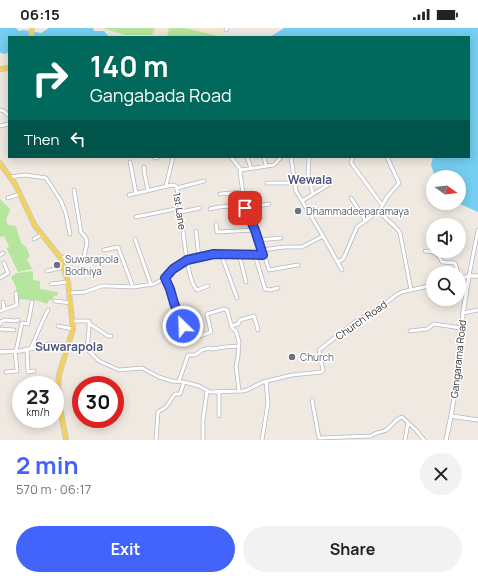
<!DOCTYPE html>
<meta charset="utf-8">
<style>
body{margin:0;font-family:Manrope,sans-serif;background:#f2f2f2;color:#222;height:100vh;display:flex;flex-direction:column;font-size:15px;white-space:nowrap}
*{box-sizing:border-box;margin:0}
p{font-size:13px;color:#767676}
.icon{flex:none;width:22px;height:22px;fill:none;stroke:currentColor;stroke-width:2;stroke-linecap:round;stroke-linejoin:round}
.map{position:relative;height:412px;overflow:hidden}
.details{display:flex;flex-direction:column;background:#fff;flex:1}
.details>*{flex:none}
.guide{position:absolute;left:8px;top:8px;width:462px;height:122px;border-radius:0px;box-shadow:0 2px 10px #0003;background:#00695c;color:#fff;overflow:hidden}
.needle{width:26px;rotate:104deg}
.tools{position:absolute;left:426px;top:142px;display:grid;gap:8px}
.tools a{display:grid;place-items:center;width:40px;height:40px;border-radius:50%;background:#fff;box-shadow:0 2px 10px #0003;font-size:20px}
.speed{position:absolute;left:12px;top:348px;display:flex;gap:8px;font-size:20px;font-weight:700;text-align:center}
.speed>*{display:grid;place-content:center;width:52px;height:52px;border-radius:50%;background:#fff;box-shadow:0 2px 10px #0003;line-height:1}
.speed small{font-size:10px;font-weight:400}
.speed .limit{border:6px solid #d22;background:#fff;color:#111}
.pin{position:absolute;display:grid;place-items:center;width:34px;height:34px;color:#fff;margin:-17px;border-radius:8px;box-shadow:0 2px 6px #0006}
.me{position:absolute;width:44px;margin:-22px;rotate:336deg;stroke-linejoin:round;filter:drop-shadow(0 0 3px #0008)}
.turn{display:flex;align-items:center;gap:14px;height:84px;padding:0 16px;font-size:18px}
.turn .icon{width:52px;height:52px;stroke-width:2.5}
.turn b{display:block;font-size:28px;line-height:34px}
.then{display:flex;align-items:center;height:38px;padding:0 16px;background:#0003;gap:8px;font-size:15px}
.round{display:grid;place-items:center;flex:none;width:42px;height:42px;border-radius:21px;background:#f2f2f2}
.headline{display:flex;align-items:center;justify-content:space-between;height:68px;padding:0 16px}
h1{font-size:24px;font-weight:700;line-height:30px;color:#4264fb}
.action{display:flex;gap:8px;margin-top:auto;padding:8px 16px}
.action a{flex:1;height:46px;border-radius:24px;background:#4264fb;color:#fff;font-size:16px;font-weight:700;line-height:46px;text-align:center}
.action a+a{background:#f2f2f2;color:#222}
.status{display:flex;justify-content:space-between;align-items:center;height:28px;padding:0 20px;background:#fff;direction:ltr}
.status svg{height:11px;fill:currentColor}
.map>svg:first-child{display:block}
</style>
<div class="status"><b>06:15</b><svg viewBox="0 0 49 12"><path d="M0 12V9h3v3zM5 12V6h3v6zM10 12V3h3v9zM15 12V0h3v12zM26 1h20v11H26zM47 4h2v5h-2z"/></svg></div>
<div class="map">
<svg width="478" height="412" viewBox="0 0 478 412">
<rect width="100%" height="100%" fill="#efe9e1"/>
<path fill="#f0e6d1" d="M131,0h94l-3,7h-63z"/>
<path fill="#b6e59e" d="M102,0h53l-3,7h-27z
M169,0h16l37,9h-55z
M0,171l10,10c-1,8 -6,7 -2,16l8,1 5,17 5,4 4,9 -3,4 5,9 -14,3 -11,-23 2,-3 -5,-10 -4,1z
M33,243v9l7,1v8l18,3 -1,4h-3l-2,4h-3l-2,4 -8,-3 -19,-2 -2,7 -2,-19 -5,-10 6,-4z"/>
<path fill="#75cff0" d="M0,0h16l3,3 4,-1 18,3 8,-5h44l1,3h10l5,6h-100v14l-3,3 -6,-1z
M284,0h194v184l-20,-9 1,-26h-19l-6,-3 -3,-9 2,-8h36v-120h-199z"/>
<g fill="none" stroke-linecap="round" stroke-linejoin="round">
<defs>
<path id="minor" d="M226,2l1,-2
M0,82l4,1 5,5
M0,98l9,-2
M231,129l10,13
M247,129l4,11
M264,129l2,9
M309,129l-1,18 5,19
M353,129l-2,5 1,2 30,41
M387,129l12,26 -12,14 -7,13c4,10 15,14 20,23l11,57
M155,130l3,-1
M130,134l6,31
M144,139c0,9 3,15 4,24
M10,149l15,-2 21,3 15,23 5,13 4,20
M267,155h28
M166,158l7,-29
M177,160l27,-7
M220,166l23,-2
M129,167l43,-10 4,1c7,21 8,92 21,104l11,-4
M8,170l12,-4
M351,170l15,23
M302,173l26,-16
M245,180l24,-4
M210,181l9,-2 25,-2
M181,184l19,-4
M136,189l44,-9
M216,196l1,8 38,-2
M196,203l3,27
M323,208l19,34
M34,211l7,-4
M135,211l16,46
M258,212l23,-2
M104,222l14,-3 15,40
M262,222l22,-3h18l21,-11 -27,-45 -5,-34
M425,223c9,0 14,3 17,11l13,1 3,10
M221,226l16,44
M239,226l7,28
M0,227l3,-2
M255,227l10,34 5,1 8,-2
M263,227l2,2 4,13 29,-5
M60,229l21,2 3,-2 3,-14 -1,-5 -5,-6 -7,-42
M338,234l5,-3 2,-4 12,-28 23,-17
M47,243l17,-4
M0,250l8,-5 -4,-10
M165,250l5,11 4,14 9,23
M459,253l6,-4 4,-1 9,-46
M51,256l17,-2
M70,265l15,-1 17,-6h6l25,1 21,-3 11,-6 8,-9 8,-6 6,-3 27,-6 49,1 -8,-25 -10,-22 -5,-36 1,-2 33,-5 7,-8
M55,273l16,2
M3,274l1,7
M0,283l17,-6 -1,-12
M463,285l15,-3
M73,293h16v8l-2,20 12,12 20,9 23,-2 17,9 13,4 12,1 15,4 11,6 33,-1 4,-1 16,-8 29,-7 30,-3 1,-2 -4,-20 36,-28 26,-15 15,-12 6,-3 31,-7
M0,296v-2l5,-2 11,1 2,-1
M90,296l18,12h3
M58,298l15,3
M231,298l7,-2 2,-4 14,-4 4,14
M0,301l14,1
M410,303l17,-2 7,-5 27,4
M197,309l14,-5 -4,-18 17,-5 3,1 5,18 4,3 3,11 -1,15 -2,9 3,25
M31,320c6,-13 10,-25 17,-38
M27,322l1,22 6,-1
M16,323l6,-28 6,1 4,-22
M6,344l11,-1 -2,-20
M179,353l9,-26h7l7,-5 7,-2 3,1 13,-2 14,-1
M219,363v25
M312,372l7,38 52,-2c4,-4 10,-3 15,-6 6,-4 9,-11 16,-13l14,13 8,10
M156,412l2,-28 8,-5 9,-13h5l4,-12
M203,412v-20l4,-29
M262,412l6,-37 -2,-21
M405,412l3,-17"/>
<path id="tertiary" d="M0,324l20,-1 31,-7 18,2
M451,388l27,4
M446,412l5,-24 8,-46 4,-57 6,-37h9"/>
<path id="primary" d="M31,9l1,-9
M0,41l9,-1
M0,135l15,21 20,42 25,31 8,25 5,47 -14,46 -1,12 1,15 7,38"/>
</defs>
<use href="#minor" stroke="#b4b7c1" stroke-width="4.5"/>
<use href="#tertiary" stroke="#b4b7c1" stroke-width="5"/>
<use href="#primary" stroke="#c9c9c9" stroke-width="6"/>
<use href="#minor" stroke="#fff" stroke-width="3"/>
<use href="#tertiary" stroke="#fff" stroke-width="3.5"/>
<use href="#primary" stroke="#f2d163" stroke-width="4.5"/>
</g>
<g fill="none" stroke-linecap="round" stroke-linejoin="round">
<defs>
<path id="route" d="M183,298l-9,-23 -4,-14 -5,-11 8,-9 14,-9 27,-6 49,1 -8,-25 -10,-22"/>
</defs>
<use href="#route" stroke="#2b41a3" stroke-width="10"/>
<use href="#route" stroke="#4264fb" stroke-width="7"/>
</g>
<g fill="#6b7280" stroke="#fff" stroke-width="1.5">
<circle cx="298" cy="183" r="4"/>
<circle cx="57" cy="237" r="4"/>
<circle cx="292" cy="329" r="4"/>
</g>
<g text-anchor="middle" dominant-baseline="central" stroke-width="3" stroke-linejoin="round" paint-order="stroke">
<g font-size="10" fill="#2e2e2e" stroke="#fff">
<text transform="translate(180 183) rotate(81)">1st Lane</text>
<text transform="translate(361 292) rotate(-35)">Church Road</text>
<text transform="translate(458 331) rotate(-84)">Gangarama Road</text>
</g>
<g font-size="10" fill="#5b616d" stroke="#fff" text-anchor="start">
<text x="306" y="183">Dhammadeeparamaya</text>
<text x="65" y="231">Suwarapola<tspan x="65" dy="12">Bodhiya</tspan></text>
<text x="300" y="329">Church</text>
</g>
<g font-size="12" font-weight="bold" fill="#4d5680" stroke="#fff">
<text x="310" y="151">Wewala</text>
<text x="69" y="318">Suwarapola</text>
</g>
</g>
</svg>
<div class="tools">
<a><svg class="needle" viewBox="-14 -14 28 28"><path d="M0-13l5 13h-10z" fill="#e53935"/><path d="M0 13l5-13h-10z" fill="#767676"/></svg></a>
<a><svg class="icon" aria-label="sound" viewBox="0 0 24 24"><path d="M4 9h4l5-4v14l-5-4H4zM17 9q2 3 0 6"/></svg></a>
<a><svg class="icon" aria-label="search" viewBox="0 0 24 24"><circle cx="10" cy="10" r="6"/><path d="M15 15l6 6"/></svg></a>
</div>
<div class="speed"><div>23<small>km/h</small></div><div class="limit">30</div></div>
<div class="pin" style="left:245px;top:180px;background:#d93025"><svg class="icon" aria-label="arrive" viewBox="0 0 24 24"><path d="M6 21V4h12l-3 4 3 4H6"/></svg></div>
<svg class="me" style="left:183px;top:298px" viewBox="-20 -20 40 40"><circle r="17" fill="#4264fb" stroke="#fff" stroke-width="3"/><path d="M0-11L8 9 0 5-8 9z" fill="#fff"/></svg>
<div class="guide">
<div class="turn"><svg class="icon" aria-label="right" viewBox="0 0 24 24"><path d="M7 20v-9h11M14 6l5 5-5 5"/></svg><div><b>140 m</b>Gangabada Road</div></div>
<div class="then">Then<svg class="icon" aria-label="left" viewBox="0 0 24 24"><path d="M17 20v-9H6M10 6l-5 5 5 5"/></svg></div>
</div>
</div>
<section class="details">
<div class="headline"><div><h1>2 min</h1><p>570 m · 06:17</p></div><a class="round"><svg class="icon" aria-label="close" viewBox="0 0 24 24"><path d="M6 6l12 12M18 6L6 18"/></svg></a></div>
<div class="action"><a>Exit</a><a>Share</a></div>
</section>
